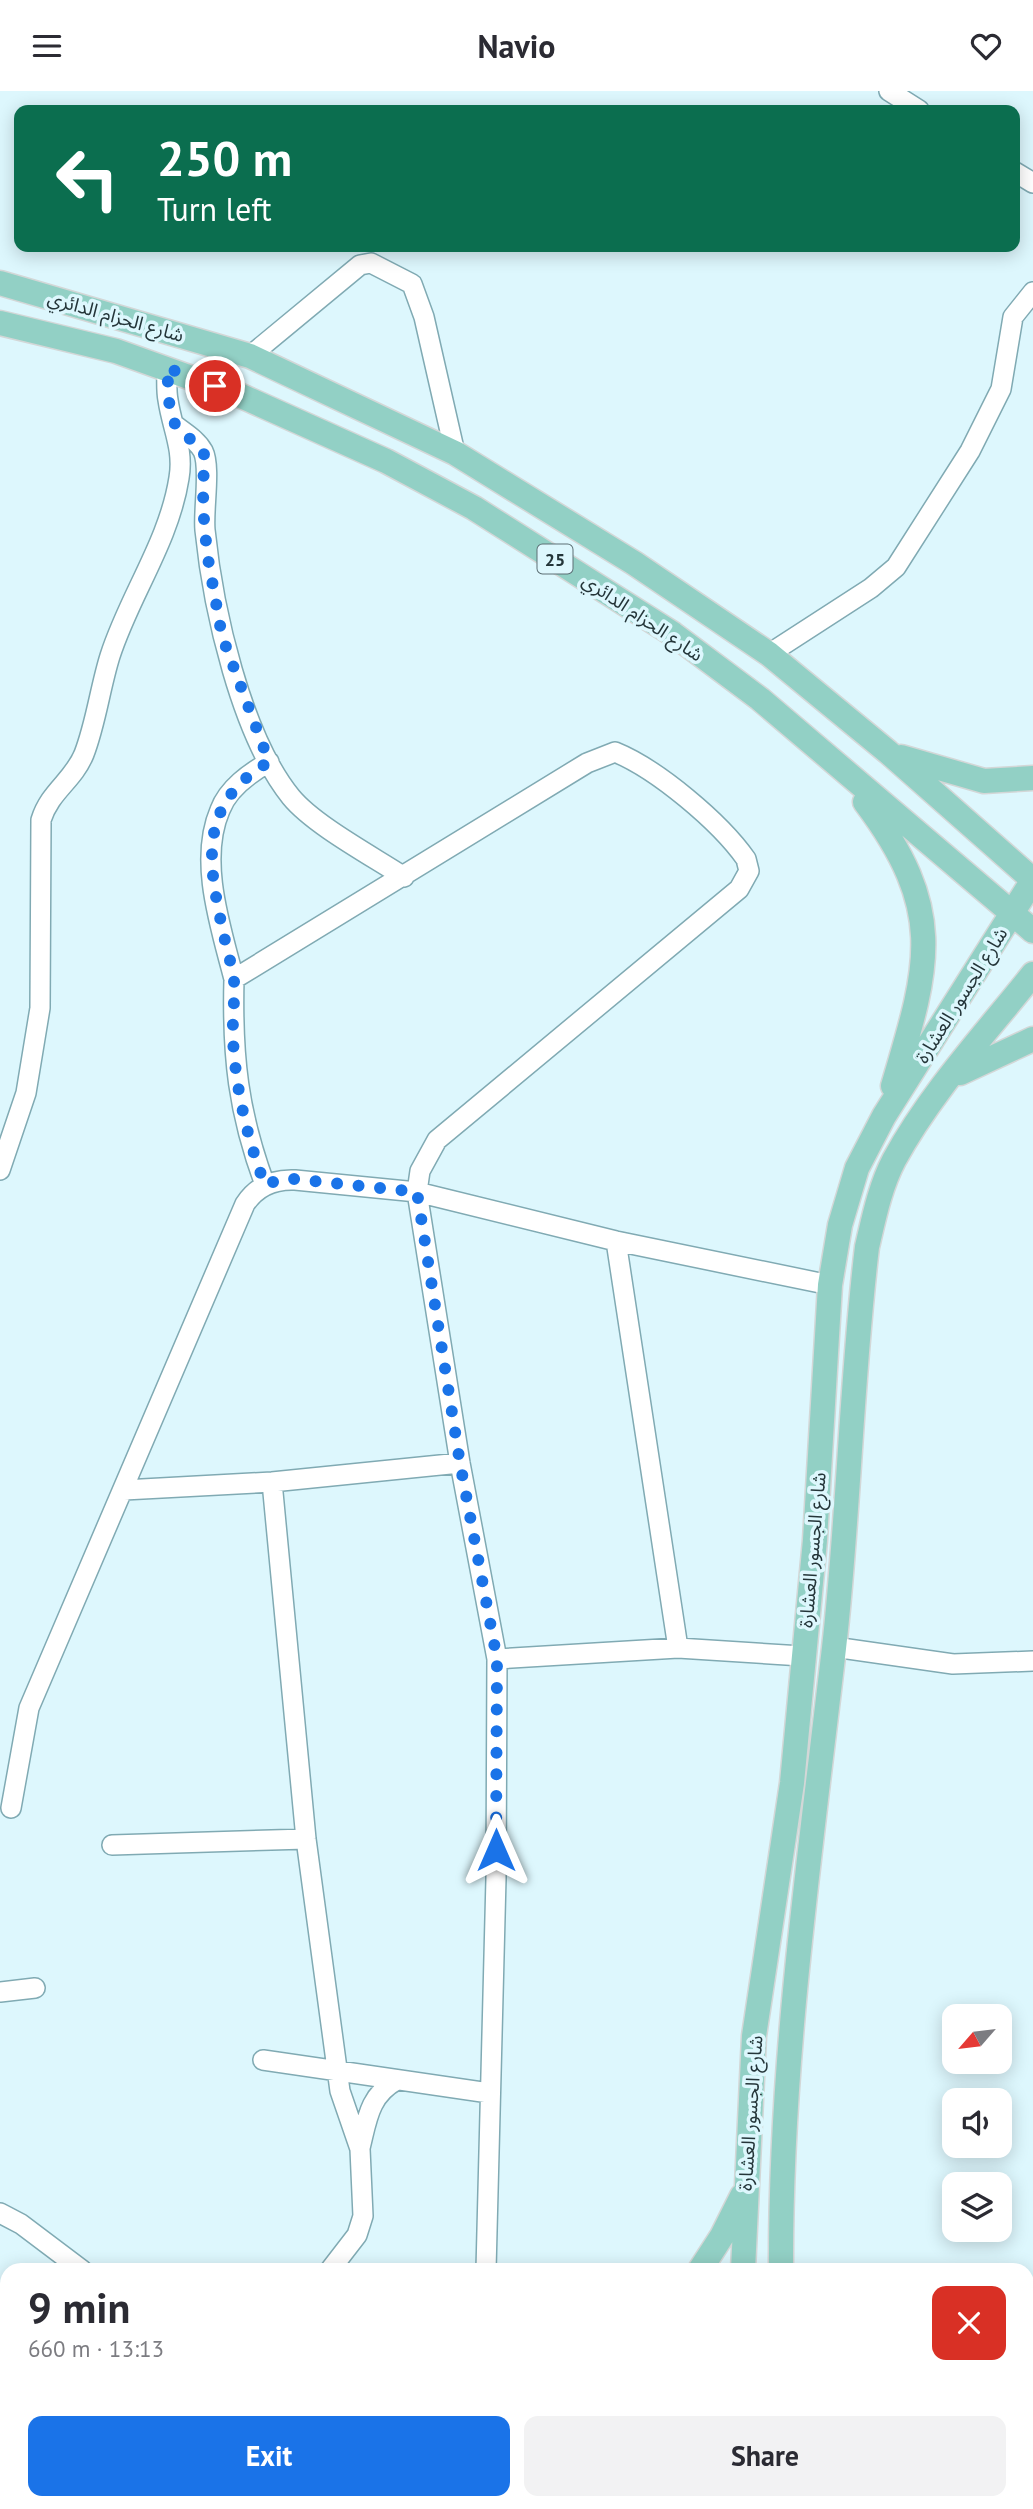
<!DOCTYPE html>
<meta charset="utf-8">
<style>
body{margin:0;font-family:"PT Sans","Noto Sans Arabic",sans-serif;background:#f2f2f3;color:#2b2b33;height:100vh;display:flex;flex-direction:column;font-size:26px;white-space:nowrap}
*{box-sizing:border-box;margin:0}
p{font-size:23px;color:#7c7c81}
.icon{flex:none;width:38px;height:38px;fill:none;stroke:currentColor;stroke-width:2;stroke-linecap:round;stroke-linejoin:round}
.map{position:relative;flex:1;overflow:hidden}
.panel{position:absolute;left:0px;top:2172px;width:1034px;height:247px;display:flex;flex-direction:column;background:#fff;border-radius:21px 21px 0 0;box-shadow:0 4px 18px #0003}
.panel>*{flex:none}
.hud{position:absolute;left:14px;top:14px;width:1006px;height:147px;border-radius:14px;box-shadow:0 4px 18px #0003;background:#0b6e4f;color:#fff;overflow:hidden}
.needle{width:46px;rotate:242deg}
.fabs{position:absolute;left:942px;top:1913px;display:grid;gap:14px}
.fabs a{display:grid;place-items:center;width:70px;height:70px;border-radius:14px;background:#fff;box-shadow:0 4px 18px #0003;font-size:35px}
.pin{position:absolute;display:grid;place-items:center;width:60px;height:60px;color:#fff;margin:-30px;border:4px solid #fff;border-radius:50%;box-shadow:0 2px 7px #0007}
.me{position:absolute;width:77px;margin:-38px;rotate:0deg;stroke-linejoin:round;filter:drop-shadow(0 0 5px #0008)}
.turn{display:flex;align-items:center;gap:24px;height:147px;padding:0 28px;font-size:32px}
.turn .icon{width:91px;height:91px;stroke-width:2.5}
.turn b{display:block;font-size:49px;line-height:60px}
.round{display:grid;place-items:center;flex:none;width:74px;height:74px;border-radius:14px;background:#f2f2f3}
.head{display:flex;align-items:center;justify-content:space-between;height:119px;padding:0 28px}
h1{font-size:42px;font-weight:700;line-height:52px}
.primary-button{display:flex;gap:14px;margin-top:auto;padding:14px 28px}
.primary-button a{flex:1;height:80px;border-radius:14px;background:#1a73e8;color:#fff;font-size:28px;font-weight:700;line-height:80px;text-align:center}
.primary-button a+a{background:#f2f2f3;color:#2b2b33}
header{display:flex;justify-content:space-between;align-items:center;height:91px;padding:0 28px;background:#fff;font-size:32px;font-weight:700}
.map>svg:first-child{display:block}
</style>
<header><svg class="icon" aria-label="menu" viewBox="0 0 24 24"><path d="M4 6h16M4 12h16M4 18h16"/></svg>Navio<svg class="icon" aria-label="heart" viewBox="0 0 24 24"><path d="M12 20l-8-8c-3-5 5-10 8-4 3-6 11-1 8 4z"/></svg></header>
<div class="map">
<svg width="1033" height="2418" viewBox="0 0 1033 2418">
<rect width="100%" height="100%" fill="#ddf7fd"/>
<g fill="none" stroke-linecap="round" stroke-linejoin="round">
<defs>
<path id="minor" d="M889,0l30,19
M1015,81l18,11
M250,265l110,-91 11,-2 41,21 12,33 31,136
M176,335c9,7 21,14 27,25 8,16 0,59 2,79 8,79 36,205 86,267 23,28 81,59 113,80
M769,563l102,-66 25,-21 74,-116 31,-62 12,-72 20,-25
M234,888c-13,-51 -36,-118 -14,-169 8,-22 30,-37 49,-48
M0,1079l26,-77 14,-85 1,-188c9,-29 32,-39 43,-66 12,-31 16,-66 26,-98 19,-60 59,-114 69,-178 5,-29 -7,-50 -11,-78 -2,-10 -1,-21 -1,-32
M265,1094c-27,-73 -33,-129 -31,-206l353,-216 28,-11c42,17 105,70 131,107l3,12 -10,18 -302,251 -17,31 -3,21 43,271 37,196 -1,219 -10,392
M616,1150l62,407
M272,1391l34,357 34,252 20,58 3,67 -6,19 -27,35
M124,1399l148,-8 188,-19
M834,1556l119,17 80,-3
M497,1568l181,-11 124,8
M11,1717l18,-100 216,-504c12,-18 29,-25 50,-24l122,12 199,49 214,44
M112,1754l194,-6
M0,1901l35,-4
M263,1969l226,33
M360,2057c7,-28 9,-53 37,-68
M0,2122l21,11 61,46
M447,2412l11,6
M190,2418l6,-6
M485,2418l6,-6
M518,2418l7,-6"/>
<path id="major" d="M0,192l250,73 205,97 179,110 135,91 119,98 145,128
M0,232l116,28 123,44 147,66 88,47 199,126 87,65 273,232
M901,666l83,24 49,-3
M865,711c82,109 64,163 28,284
M960,982l73,-34
M700,2179l22,-34 20,-40
M743,2179l11,-234 38,-253 23,-243 15,-255 10,-60 17,-57 27,-52 149,-236
M781,2179c-1,-210 29,-414 53,-622 15,-133 17,-268 33,-401 7,-30 13,-60 27,-87 37,-68 92,-127 139,-186
M738,2412l1,6
M777,2418v-6"/>
</defs>
<use href="#minor" stroke="#80aab3" stroke-width="22"/>
<use href="#major" stroke="#d3d7d7" stroke-width="27"/>
<use href="#minor" stroke="#fff" stroke-width="19"/>
<use href="#major" stroke="#92d0c5" stroke-width="24"/>
</g>
<g fill="none" stroke-linecap="round" stroke-linejoin="round">
<path stroke="#1a73e8" stroke-width="12" stroke-dasharray="0 21.6" d="M215,295l-48,-18 3,46 6,12 28,26 -1,56 4,45 15,83 47,126c-77,45 -59,109 -43,183 2,12 8,24 8,36 1,20 -2,39 -1,59 3,50 14,98 32,145l16,-6h14l122,13 43,271 37,196 -1,191"/>
</g>
<g text-anchor="middle" dominant-baseline="central" stroke-width="7" stroke-linejoin="round" paint-order="stroke">
<rect fill="#ddf7fd" stroke="#5c6f74" stroke-width="2" x="537.5" y="453.5" width="35" height="29" rx="5"/>
<g font-size="18" font-weight="bold" fill="#243539">
<text x="555" y="468">25</text>
</g>
<g font-size="19" fill="#243539" stroke="#ddf7fd">
<text transform="translate(116 225) rotate(16)">شارع الحزام الدائري</text>
<text transform="translate(643 526) rotate(34)">شارع الحزام الدائري</text>
<text transform="translate(961 904) rotate(-58)">شارع الجسور العشارة</text>
<text transform="translate(812 1459) rotate(-85)">شارع الجسور العشارة</text>
<text transform="translate(750 2022) rotate(-86)">شارع الجسور العشارة</text>
</g>
</g>
</svg>
<div class="fabs">
<a><svg class="needle" viewBox="-14 -14 28 28"><path d="M0-13l5 13h-10z" fill="#e53935"/><path d="M0 13l5-13h-10z" fill="#7c7c81"/></svg></a>
<a><svg class="icon" aria-label="sound" viewBox="0 0 24 24"><path d="M4 9h4l5-4v14l-5-4H4zM17 9q2 3 0 6"/></svg></a>
<a><svg class="icon" aria-label="layers" viewBox="0 0 24 24"><path d="M12 4l9 5-9 5-9-5zM3 14l9 5 9-5"/></svg></a>
</div>
<div class="pin" style="left:215px;top:295px;background:#d93025"><svg class="icon" aria-label="arrive" viewBox="0 0 24 24"><path d="M6 21V4h12l-3 4 3 4H6"/></svg></div>
<svg class="me" style="left:496px;top:1759px" viewBox="-20 -20 40 40"><path d="M0-17L14 15 0 8-14 15z" fill="#1a73e8" stroke="#fff" stroke-width="4"/></svg>
<div class="hud">
<div class="turn"><svg class="icon" aria-label="left" viewBox="0 0 24 24"><path d="M17 20v-9H6M10 6l-5 5 5 5"/></svg><div><b>250 m</b>Turn left</div></div>
</div>
<section class="panel">
<div class="head"><div><h1>9 min</h1><p>660 m · 13:13</p></div><a class="round" style="background:#d93025;color:#fff"><svg class="icon" aria-label="close" viewBox="0 0 24 24"><path d="M6 6l12 12M18 6L6 18"/></svg></a></div>
<div class="primary-button"><a>Exit</a><a>Share</a></div>
</section>
</div>
